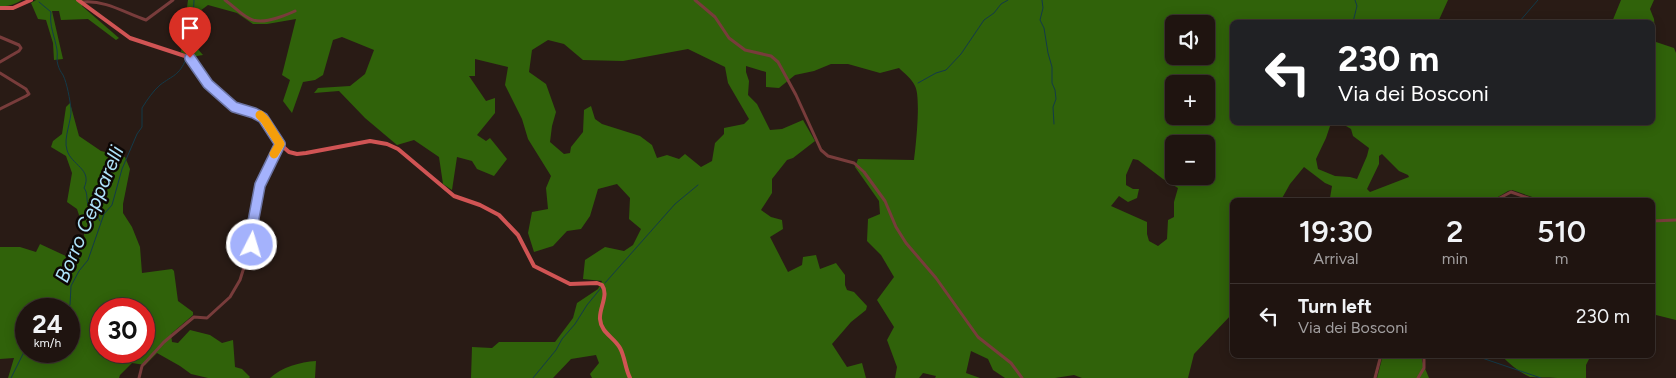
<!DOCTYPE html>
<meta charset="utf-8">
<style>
body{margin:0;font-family:Figtree,sans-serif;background:#2c211e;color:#f1f3f6;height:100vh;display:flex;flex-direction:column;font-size:19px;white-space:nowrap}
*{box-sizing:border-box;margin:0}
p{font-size:16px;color:#a19e9f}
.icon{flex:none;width:28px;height:28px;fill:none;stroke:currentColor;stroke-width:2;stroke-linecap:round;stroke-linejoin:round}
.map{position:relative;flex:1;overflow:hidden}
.sheet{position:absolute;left:1230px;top:198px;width:425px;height:160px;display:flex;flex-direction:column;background:#1f1410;border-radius:8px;box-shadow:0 2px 12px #0003,0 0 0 1px #3c3330}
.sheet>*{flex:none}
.banner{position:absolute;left:1230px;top:20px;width:425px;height:105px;border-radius:8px;box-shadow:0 2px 12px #0003,0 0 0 1px #3c3330;background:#202124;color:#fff;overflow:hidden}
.buttons{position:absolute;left:1165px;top:15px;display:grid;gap:10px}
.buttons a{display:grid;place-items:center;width:50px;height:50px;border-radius:8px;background:#1f1410;box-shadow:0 2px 12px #0003,0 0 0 1px #3c3330;font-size:25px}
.speed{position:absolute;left:15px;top:298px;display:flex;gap:10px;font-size:25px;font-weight:700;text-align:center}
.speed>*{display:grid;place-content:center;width:65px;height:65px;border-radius:50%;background:#1f1410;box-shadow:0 2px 12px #0003,0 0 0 1px #3c3330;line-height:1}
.speed small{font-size:12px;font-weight:400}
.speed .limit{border:8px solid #d22;background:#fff;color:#111}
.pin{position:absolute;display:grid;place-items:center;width:42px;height:42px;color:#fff;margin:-51px -21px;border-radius:50% 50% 50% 0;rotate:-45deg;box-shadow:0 0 5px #0007}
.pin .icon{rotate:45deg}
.me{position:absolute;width:55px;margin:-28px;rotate:5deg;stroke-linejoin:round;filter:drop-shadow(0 0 4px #0008)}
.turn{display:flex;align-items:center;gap:18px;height:105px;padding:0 25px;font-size:22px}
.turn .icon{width:65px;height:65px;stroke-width:2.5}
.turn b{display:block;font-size:35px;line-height:42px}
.eta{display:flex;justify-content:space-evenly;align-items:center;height:85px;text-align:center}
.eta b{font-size:30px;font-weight:600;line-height:35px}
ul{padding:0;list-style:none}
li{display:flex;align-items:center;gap:15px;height:65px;padding:0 25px;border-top:1px solid #3c3330}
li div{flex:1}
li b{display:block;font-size:19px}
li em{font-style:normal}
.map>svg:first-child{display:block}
</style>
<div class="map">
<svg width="1676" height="378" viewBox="0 0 1676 378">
<rect width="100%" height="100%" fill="#291b15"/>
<path fill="#30620a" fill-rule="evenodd" d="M0,0h22c-7,4 -14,7 -22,6z
M36,0h47l-1,6 37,32 -3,2 -28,-21 -27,1 -2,-9h-7l11,48 -9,1 -1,-17 -7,-23 -8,-1 -7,-16z
M188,0h1260l-10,22h-206v100l99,1 -5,15 -10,21 2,10 17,7 15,1 7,2 10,-23 2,-8 -16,-12 -2,-7 -10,-6 311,-1v-100h-40l9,-22h33l-4,9 4,10 2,23 18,6 2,5v267l-20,-5 -3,4 -1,-119h-111l-29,-10 -4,1 -15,9h-166l3,-2 2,-12 -7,-3 -21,-16 -14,17 -9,16h-49v114l-38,40 -6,24h-106l-8,-3 -19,3h-50l-12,-8 -5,-11 -17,-8 -5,22 14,5h-45l1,-2 -13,-3 -4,5h-24l2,-11 -10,-27 7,-13 -17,-27 17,-23 -13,-22 -14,-14 1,-22 12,-5 -1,-13 -24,-34 3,-8 56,1c2,-15 7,-63 1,-74 -3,-7 -11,-13 -16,-18l-19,5 -32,-9h-17l-17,7 -19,4 -16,13 -13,-1v-15l-20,-6v6l3,9 -1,14 9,9 13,26 12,-1 21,-9 12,21 -22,17 -6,2 -15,19v14l-11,17 10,7 11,3 1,9 -13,8 18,35 14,-7 1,-8 13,-2 4,14 16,-6 9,12v10l2,5 7,2 13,14 -1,4 -15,12 -19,22 15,23 15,-4 4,15h-274l-2,-4 9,-11 -3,-8 -25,4 -18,19h-82l1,-31 20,1 7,-6h56l18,-24 4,-15 21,-14 4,-8 -19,-2 2,-19 20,-13 19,4 9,-6 8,-16 -12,-10 1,-21 -13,-14 -19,5 -8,27 -9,13 -14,2 -14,15 -19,6 -6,-19 4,-21 16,-3 -2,-21 5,-12 -23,-37 -6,-20 -17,-34 3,-18 -33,-8v17h-6l17,25 9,-3v15l-18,22 9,6 4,-3 17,21 -13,17 -17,-7 -5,-8 -15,-4 -5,33 -9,-6 -4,-27 -25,-17 -17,5 -32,-27 -26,-27 -25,2 4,-5 32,-2 15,-12 9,-24 -32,-13 -9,3 -10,35 -8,5 -12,2 -11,31 -9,-12 7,-21 -8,-5 14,-56 -29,5h-14l-16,-11 -29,-8 -8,6 -4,36 7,8 -12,2 -10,-5zM1174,24h32v32h-32zM548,40l16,4 19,16 40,1 65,-12 37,18 3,16 21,36 -5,5 -20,4v6l-9,9 -3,18 -11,6 -16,-13 -6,5 -12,-4 -10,3 -5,-13 -12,-9 -38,-12 -7,-5 -4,-13 -7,4 -1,22 -12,15 -1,6 -6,1 -14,-12 2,-16 4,-14 -10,-28 -17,-12 3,-22zM1174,84h32v32h-32zM1174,144h32v32h-32zM1382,154l17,17 9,4 1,2 -39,15 -3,-3 12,-25v-8zM1133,159l5,1 25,19 15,9 -4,14v15l-6,3 -1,19 -9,7 -9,-5 -2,-7v-12l-36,-16 8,-10 9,6 9,-4 2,-9h-6l-7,-4v-10z
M70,103l9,33 22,15 24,6 5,12 -7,35v9l9,14 8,20 2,26 30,-4 2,2 4,30 15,11v3l-22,19 1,8 6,1 12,-13 20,5 12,8 11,-3 2,27 7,2 8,8 -1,1h-41l-17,-4 -11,-8 -23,-13 -12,12 -13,-2 -12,12 -1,3h-111l6,-20 -14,1v-112h20l16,5 4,-8 28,13 17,-14 -2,-16 -6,-18 -10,-7 5,-29 -6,-17 -15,-9 2,-6 9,-7 4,-27zM26,309h43v42h-43zM101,309h43v42h-43z
M1383,355h39v6l7,17h-52z
M1501,355h90l-5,10v13c-13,0 -45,0 -56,-1 -11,-5 -21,-13 -29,-22z
M316,361l-1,17h-45c12,-11 30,-16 46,-17z"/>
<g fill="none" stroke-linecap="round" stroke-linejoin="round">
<path stroke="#133a49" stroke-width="1" d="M1042,0l1,8 -3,12 4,8 4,25 4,14v16l3,7 1,9 -3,8 1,17
M39,2l12,10c-2,14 4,25 6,38 1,5 -1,10 1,15 1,4 3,7 5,10 4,8 7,25 8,34 1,11 -8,29 -4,41 4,15 26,19 17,38 4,5 2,10 4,16 3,7 10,10 12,17
M1353,22l4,-16 -2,-6
M1519,22l19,-22
M188,54l4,-13 2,-41
M918,83l18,-10 10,-3 15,-16 23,-34 10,-7 7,-9 7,-4
M605,283l70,-79 23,-19
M67,309l3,-4 1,-19 8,-15 9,-11 16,-46 8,-9 10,-36 15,-35 5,-7v-19c5,-8 11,-17 18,-23 13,-10 19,-9 26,-26
M1473,355l68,23
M11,378l15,-30
M533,378l23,-28 6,-11 13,-15 12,-19 14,-17"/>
<path stroke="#783c3b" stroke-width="3" d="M225,0c20,15 24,27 52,18 6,-2 12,-4 18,-7
M695,0l20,17 14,21 16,12 26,6 7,6 18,33 25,55 7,6 26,7 10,9 21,29 11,26 10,16 30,35 42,59 33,26 11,15
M83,2c23,-2 42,11 63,18l27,-20
M0,37l19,8 2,3 -2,3 -19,11
M0,73l26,16 3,5 -3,2 -26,13
M1357,199l1,1
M1496,200l15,-8 23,8
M1652,221l24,-1
M139,378l3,-12 22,-24 30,-25 13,1 23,-21 10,-17 11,-35v-12l9,-48 20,-41
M1375,378l6,-23
M1418,378l6,-10v-13"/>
<path stroke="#d05454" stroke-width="4" d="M78,0l52,38 58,19 20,27 26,23 20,6 9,5 17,26 9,8 8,2 9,-1 64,-12 17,3 11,5 56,47 26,9 19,10 19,20 16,31 36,18 27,-1 5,2c7,10 -3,23 -2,34 1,14 14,18 20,29 5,9 5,20 10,30
M0,8h13l18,-8"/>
</g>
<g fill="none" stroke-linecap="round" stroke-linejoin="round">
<defs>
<path id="route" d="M190,58l18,26 26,23 20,6 9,5 17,26 -20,41 -9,48 1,12"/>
</defs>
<use href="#route" stroke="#6b74a4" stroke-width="12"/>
<use href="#route" stroke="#a4b2fc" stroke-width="9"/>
<path stroke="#f59e0b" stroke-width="9" d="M260,115l5,5 15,24 -6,10"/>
</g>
<g text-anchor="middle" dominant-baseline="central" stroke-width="5" stroke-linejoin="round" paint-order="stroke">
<g font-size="20" font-style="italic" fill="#afe3fa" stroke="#0d0705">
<text transform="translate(89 214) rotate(-67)">Borro Cepparelli</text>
</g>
</g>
</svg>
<div class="buttons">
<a><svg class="icon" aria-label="sound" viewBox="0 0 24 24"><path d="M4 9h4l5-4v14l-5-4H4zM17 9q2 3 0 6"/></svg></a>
<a>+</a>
<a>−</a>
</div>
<div class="speed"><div>24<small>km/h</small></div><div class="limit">30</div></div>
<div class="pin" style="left:190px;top:58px;background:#d93025"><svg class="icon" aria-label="arrive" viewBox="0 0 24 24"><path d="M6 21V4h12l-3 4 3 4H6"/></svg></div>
<svg class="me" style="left:252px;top:245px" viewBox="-20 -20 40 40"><circle r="17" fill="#a4b2fc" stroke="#fff" stroke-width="3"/><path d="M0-11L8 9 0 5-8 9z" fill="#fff"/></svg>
<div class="banner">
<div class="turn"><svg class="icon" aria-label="left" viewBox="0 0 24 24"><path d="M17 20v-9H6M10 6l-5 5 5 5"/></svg><div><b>230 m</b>Via dei Bosconi</div></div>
</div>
<section class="sheet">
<div class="eta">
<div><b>19:30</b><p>Arrival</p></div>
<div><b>2</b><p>min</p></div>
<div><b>510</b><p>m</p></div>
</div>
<ul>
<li><svg class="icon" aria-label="left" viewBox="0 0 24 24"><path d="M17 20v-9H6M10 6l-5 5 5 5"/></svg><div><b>Turn left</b><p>Via dei Bosconi</p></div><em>230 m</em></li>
</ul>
</section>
</div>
